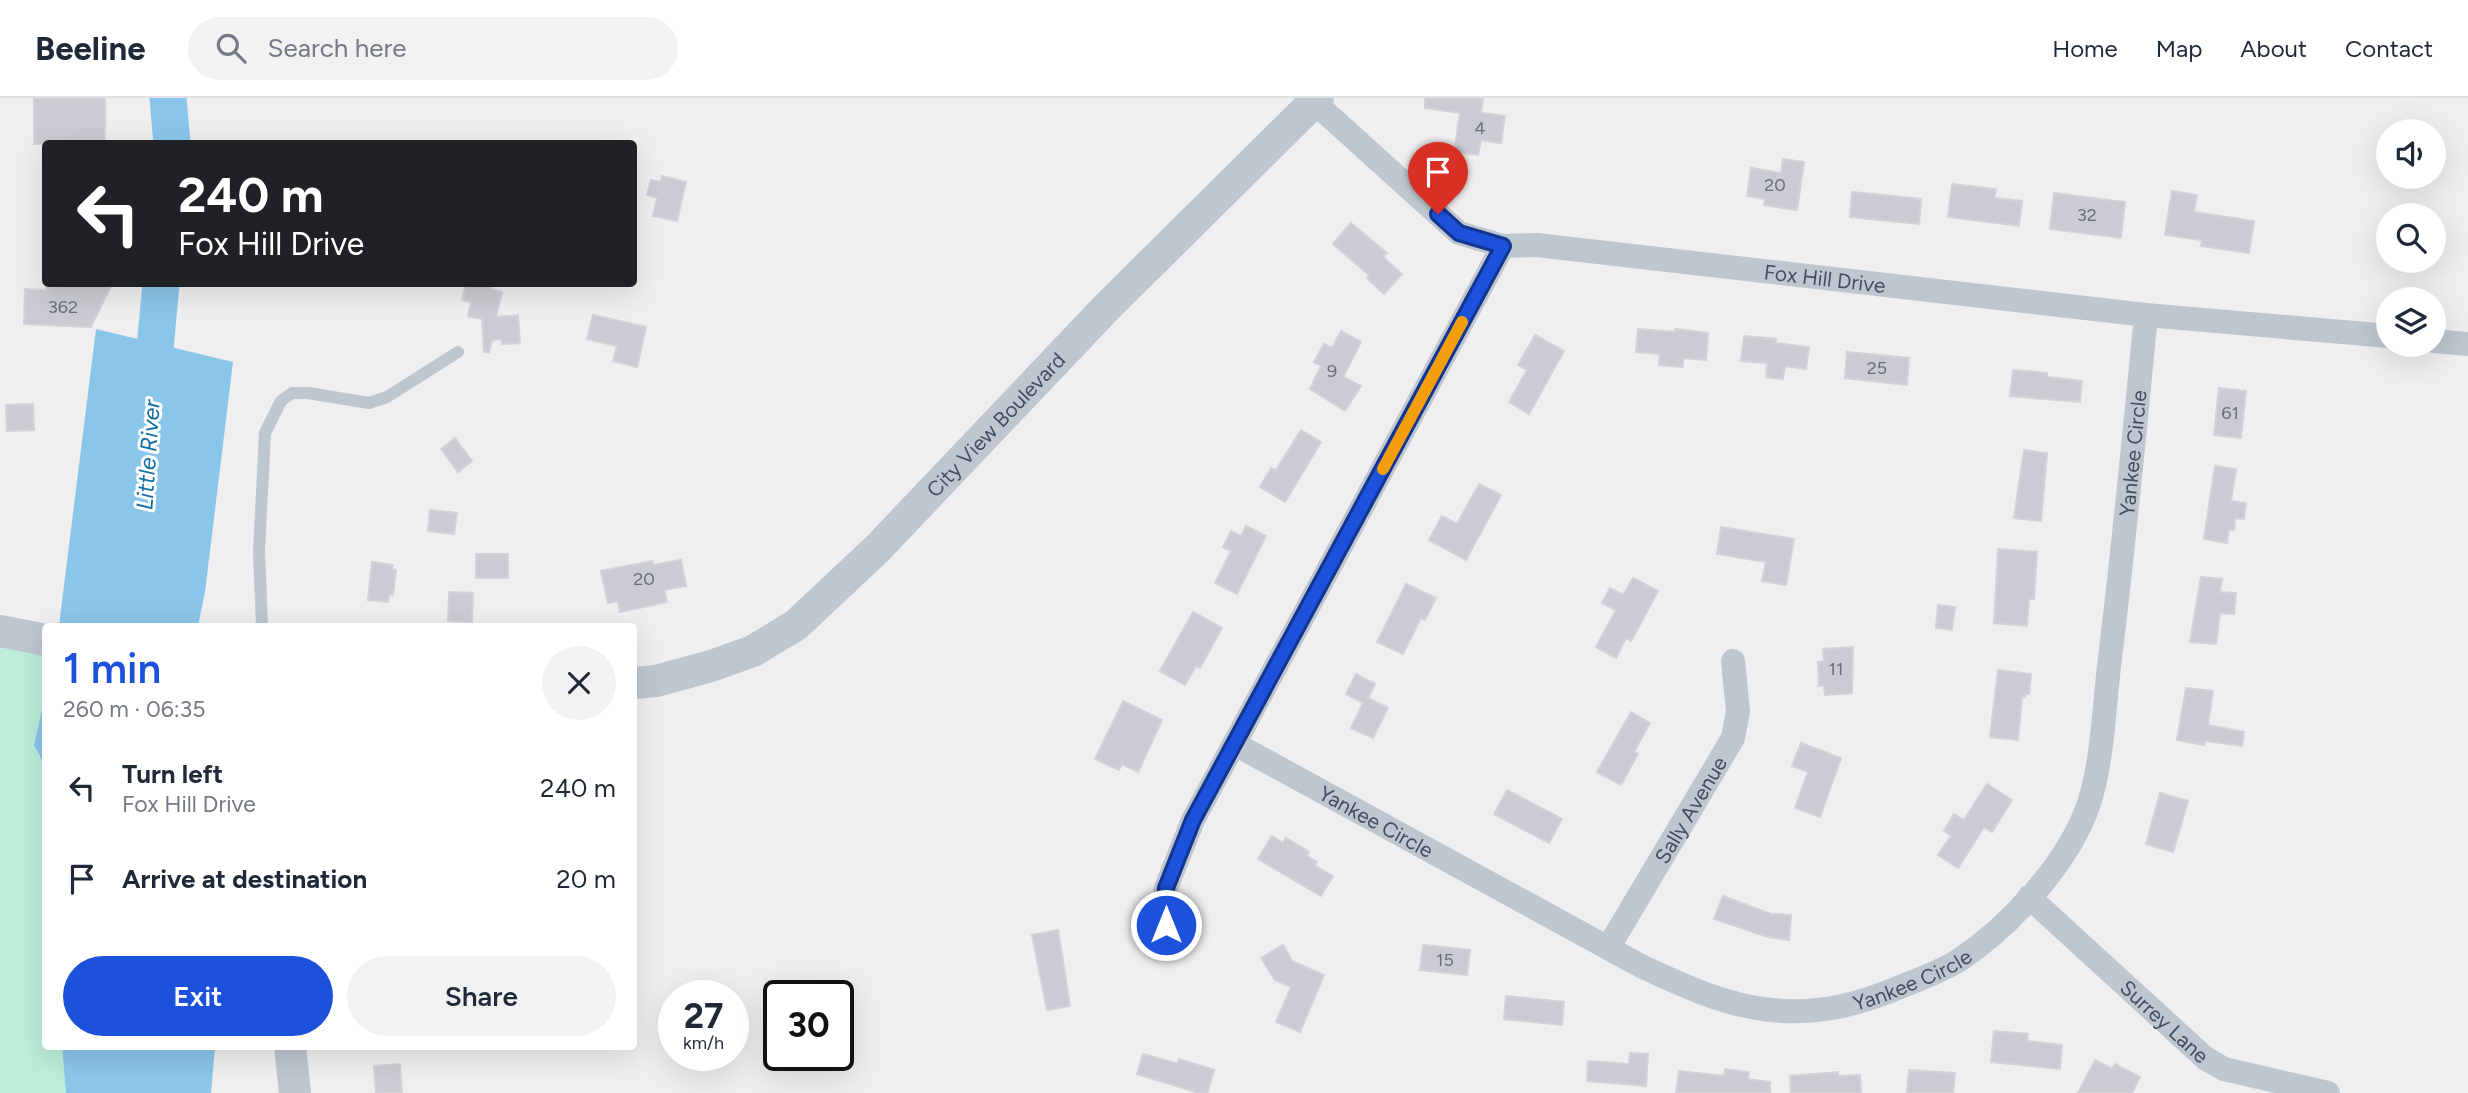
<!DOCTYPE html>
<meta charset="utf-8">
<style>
body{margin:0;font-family:Figtree,sans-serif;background:#f2f2f3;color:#1f2937;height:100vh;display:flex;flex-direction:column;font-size:26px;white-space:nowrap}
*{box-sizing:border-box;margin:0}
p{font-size:23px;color:#747a83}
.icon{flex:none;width:38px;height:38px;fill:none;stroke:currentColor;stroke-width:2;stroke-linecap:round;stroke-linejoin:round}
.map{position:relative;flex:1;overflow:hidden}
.drawer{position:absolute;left:42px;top:525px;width:595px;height:427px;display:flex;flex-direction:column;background:#fff;border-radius:7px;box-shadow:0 7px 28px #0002}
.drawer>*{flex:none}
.top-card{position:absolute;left:42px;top:42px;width:595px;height:147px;border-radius:7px;box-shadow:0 7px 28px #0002;background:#202124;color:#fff;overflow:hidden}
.fabs{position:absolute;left:2376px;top:21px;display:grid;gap:14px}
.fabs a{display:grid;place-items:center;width:70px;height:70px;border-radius:50%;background:#fff;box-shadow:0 7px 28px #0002;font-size:35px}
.speed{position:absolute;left:658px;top:882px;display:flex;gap:14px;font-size:35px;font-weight:700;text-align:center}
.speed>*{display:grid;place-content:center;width:91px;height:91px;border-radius:50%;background:#fff;box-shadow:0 7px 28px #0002;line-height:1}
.speed small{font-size:18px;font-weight:400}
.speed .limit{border:4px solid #111;border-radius:10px;background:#fff;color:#111}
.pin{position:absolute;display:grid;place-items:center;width:60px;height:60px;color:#fff;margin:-72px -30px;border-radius:50% 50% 50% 0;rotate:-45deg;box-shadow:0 0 7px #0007}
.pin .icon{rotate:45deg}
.me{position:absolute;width:77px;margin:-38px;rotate:0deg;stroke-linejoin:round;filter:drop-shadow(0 0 5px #0008)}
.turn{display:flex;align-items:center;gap:24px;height:147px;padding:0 21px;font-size:32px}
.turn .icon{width:91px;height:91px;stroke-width:2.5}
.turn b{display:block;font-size:49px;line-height:60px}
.round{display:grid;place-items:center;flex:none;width:74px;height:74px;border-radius:37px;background:#f2f2f3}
.summary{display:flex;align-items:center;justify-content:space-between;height:119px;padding:0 21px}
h1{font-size:42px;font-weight:600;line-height:52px;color:#1c51dc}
.action{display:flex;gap:14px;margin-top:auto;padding:14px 21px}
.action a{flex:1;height:80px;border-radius:42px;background:#1c51dc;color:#fff;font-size:28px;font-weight:600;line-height:80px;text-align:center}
.action a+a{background:#f2f2f3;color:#1f2937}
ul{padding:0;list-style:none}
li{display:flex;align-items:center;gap:21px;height:91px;padding:0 21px}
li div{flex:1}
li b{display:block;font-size:26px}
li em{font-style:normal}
header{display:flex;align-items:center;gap:42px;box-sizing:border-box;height:98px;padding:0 35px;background:#fff;border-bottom:2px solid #e0e1e3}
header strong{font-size:33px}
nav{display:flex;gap:38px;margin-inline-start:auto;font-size:24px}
.search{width:490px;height:63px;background:#f2f2f3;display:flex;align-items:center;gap:18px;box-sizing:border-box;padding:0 24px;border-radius:38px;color:#747a83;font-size:26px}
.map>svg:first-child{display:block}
</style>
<header>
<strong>Beeline</strong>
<div class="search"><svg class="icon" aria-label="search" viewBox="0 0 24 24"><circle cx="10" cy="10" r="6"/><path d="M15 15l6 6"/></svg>Search here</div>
<nav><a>Home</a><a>Map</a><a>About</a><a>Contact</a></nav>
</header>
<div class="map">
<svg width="2468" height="995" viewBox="0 0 2468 995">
<rect width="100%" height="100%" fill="#f0eeee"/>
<path fill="#bceed8" d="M0,548l45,8v41l-3,9 -4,48 5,16 3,25v253l16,1 4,46h-66z"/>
<path fill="#8ac6ea" d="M96,231l137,33 -28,230 -7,34h-139z
M45,597v98c-2,-17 0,-33 -11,-47z
M62,949h153l-4,46h-145z"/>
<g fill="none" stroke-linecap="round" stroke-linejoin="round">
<path stroke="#8ac6ea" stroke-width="37" d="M168,0l4,46
M151,293l10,-107"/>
</g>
<path fill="#cbccd3" stroke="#d2d3d9" stroke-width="2" d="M34,0h71v46h-71z
M1425,0h58l-2,15 24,3 -4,27 -20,-3 -3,15 -24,-3 6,-39 -35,-5z
M1783,61l21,3 -7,48 -33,-5 1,-6 -18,-3 4,-28 30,5z
M662,78l24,6 -9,39 -24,-5 4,-18 -10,-3 4,-15 10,2z
M1952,86l44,5 -2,9 28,3 -3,25 -71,-9z
M2172,93l25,4 -3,17 60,9 -5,32 -48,-7 1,-6 -37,-5z
M1852,94l69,7 -2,25 -69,-7z
M2054,95l71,9 -4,36 -71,-9z
M1351,125l36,30 -4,4 19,17 -18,20 -17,-16 2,-3 -36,-31z
M46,186h66l-21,43 -67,-3 1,-35 21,1z
M466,186h26l-1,5 11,3 -6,25 22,-2 2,28 -18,1v-5l-10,1 -3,12h-5l-2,-33 -14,-3 3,-14 -9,-2z
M593,217l53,12 -9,40 -24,-6 4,-15 -30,-7z
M1638,231l37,3v-3l33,4 -2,27 -23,-2v9l-24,-2 1,-11 -24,-2z
M1341,233l20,11 -18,35 18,9 -16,25 -35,-22 11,-23 -7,-4 10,-18 8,4z
M1535,237l29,16 -35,63 -20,-12 18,-32 -9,-5z
M1744,238l32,3 -1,4 34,4 -3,22 -21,-3 -2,13 -17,-2 1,-14 -26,-2z
M1847,254l62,6 -2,27 -62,-7z
M2013,272l34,3v4l35,4 -2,21 -70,-6z
M2219,290l27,3 -5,47 -27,-3z
M33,306l1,26 -27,1 -1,-26z
M1301,332l20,12 -36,60 -25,-15 11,-19 5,2z
M455,340l17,23 -14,11 -17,-23z
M2024,352l23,3 -6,68 -27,-3z
M2215,368l21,3 -5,32 15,2 -2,16 -9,-1 -1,12h-5l-2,13 -23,-4z
M1479,386l22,11 -35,65 -37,-20 13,-24 15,8z
M430,412l27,3 -3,21 -26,-3z
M1246,428l20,10 -29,58 -22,-11 16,-32 -8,-4 8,-16 10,5z
M1721,429l73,12 -8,46 -24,-4 4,-19 -49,-8z
M1998,451l39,3 -3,47h-5l-2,27 -33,-3z
M476,456h32v24h-32z
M681,462l5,26 -22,4 3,12 -47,10 -2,-11 -10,2 -7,-32 51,-10 1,4z
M372,464l21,3 -1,4 4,1 -3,25 -4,-1 -1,8 -20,-2z
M2201,479l21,2 -2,13 16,1 -2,21 -14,-1 -4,31 -26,-2z
M1633,480l25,13 -27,50 -5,-3 -10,20 -20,-11 20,-37 -14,-7 8,-15 13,7z
M1406,486l30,14 -11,22 -4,-2 -18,36 -26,-12z
M449,494l24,1 -1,29 -24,-1z
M1938,507l17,2 -3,23 -16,-2z
M1193,514l29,16 -22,40 -4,-2 -11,19 -25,-14z
M1853,549l-1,46 -27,2 -1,-10 -5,1 -1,-24 6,-1 -1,-12z
M1998,572l33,4 -2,20h-4v3h-3l-4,43 -28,-3z
M1356,576l19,10 -7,14 20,10 -15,30 -22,-10 12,-25 -17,-9z
M2186,590l27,3 -5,34 36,7 -2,14 -37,-5 -1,4 -27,-5z
M1123,603l39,19 -24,52 -16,-8 -3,6 -24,-11z
M1631,614l19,11 -16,29 4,2 -17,31 -24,-13z
M1801,645l40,15 -21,59 -25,-9 13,-36 -16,-6z
M1987,686l25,16 -20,32 -8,-5 -26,41 -20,-13 13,-19 -7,-5 10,-17 10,6z
M1507,692l55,29 -13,24 -55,-29z
M2160,695l28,8 -15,51 -27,-8z
M1272,738l11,7 3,-5 23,14 -2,4 10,6 -2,4 18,10 -12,20 -63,-37z
M1723,798l48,18 20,1 -2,25 -21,-3 -54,-18z
M1058,832l12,76 -23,4 -15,-75z
M1283,847l9,16 32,14 -24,57 -24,-10 15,-35 -16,-7 -14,-22z
M1423,847l47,5 -3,25 -47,-5z
M1506,898l58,6 -2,23 -58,-6z
M1994,933l34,3 -1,7 35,4 -2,24 -69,-7z
M1630,955l18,1 -2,32 -59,-5 1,-20 41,3z
M1143,956l35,10 1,-5 35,11 -7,23h-8l-62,-19z
M2095,962l17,9 3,-5 25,13 -8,16h-54z
M400,966l2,29h-26l-2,-27z
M1725,971l24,3 -1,7 22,3v11h-94l3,-22 45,5z
M1909,972l46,3 -2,20h-46z
M1838,974v4l22,-1 1,18h-70l-1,-17z"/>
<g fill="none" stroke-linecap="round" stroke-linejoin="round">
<path stroke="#bec6d0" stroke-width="12" d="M262,528l-3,-75 6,-118 16,-32 11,-8h16l61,10 18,-6 71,-45"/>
<g stroke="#bec6d0" stroke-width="24">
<path id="s1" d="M1314,4l145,131 44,13 34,-1 609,70 243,21"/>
<path d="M2434,243l34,3"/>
<path id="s2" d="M1235,646l406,222c43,20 83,39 130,44 49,5 90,-6 134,-25 18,-7 36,-14 53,-24 51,-34 107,-94 129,-152 16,-43 17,-105 23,-151 14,-114 25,-229 36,-343"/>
<path id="s3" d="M2029,799l176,161 19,11 104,24"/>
<path d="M1167,847l-3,-41 2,-16 27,-68 310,-574"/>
<path id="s4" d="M1608,850l125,-210 5,-27 -5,-50"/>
</g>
<g stroke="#bec6d0" stroke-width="32">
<path d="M0,533l46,9"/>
<path id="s5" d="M634,585l22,-2 55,-15 42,-15 43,-26 81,-76 229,-241 212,-210"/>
<path d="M290,948l5,47"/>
</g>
</g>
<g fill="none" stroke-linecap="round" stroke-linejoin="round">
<defs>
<path id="route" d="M1166,827v-37l27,-68 310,-574 -44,-13 -21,-19"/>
</defs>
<use href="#route" stroke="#12358f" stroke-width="18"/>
<use href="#route" stroke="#1c51dc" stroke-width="12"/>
<path stroke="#f59e0b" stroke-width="12" d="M1383,371l79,-147"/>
</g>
<g text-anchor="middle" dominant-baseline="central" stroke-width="6" stroke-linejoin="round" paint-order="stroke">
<g font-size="18" fill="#676e79">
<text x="1480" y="30">4</text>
<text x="1775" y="87">20</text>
<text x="2087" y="117">32</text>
<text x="63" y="209">362</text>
<text x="1877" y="270">25</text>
<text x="1332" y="273">9</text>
<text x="2230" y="315">61</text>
<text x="644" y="481">20</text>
<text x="1836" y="571">11</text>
<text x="1445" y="862">15</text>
</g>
<g font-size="21" fill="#464e5b" stroke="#fff">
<text stroke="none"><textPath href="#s1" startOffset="565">Fox Hill Drive</textPath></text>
<text stroke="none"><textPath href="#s5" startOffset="457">City View Boulevard</textPath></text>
<text stroke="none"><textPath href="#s2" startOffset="1358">Yankee Circle</textPath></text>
<text stroke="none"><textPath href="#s4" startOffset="161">Sally Avenue</textPath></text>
<text stroke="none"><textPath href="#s2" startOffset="161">Yankee Circle</textPath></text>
<text stroke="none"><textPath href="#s2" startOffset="747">Yankee Circle</textPath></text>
<text stroke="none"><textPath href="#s3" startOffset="184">Surrey Lane</textPath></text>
</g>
<g font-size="23" font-style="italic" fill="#0f6da6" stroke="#fff">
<text transform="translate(148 357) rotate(-86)">Little River</text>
</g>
</g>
</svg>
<div class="fabs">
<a><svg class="icon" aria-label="sound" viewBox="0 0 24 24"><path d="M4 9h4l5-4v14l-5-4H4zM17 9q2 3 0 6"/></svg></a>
<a><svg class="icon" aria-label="search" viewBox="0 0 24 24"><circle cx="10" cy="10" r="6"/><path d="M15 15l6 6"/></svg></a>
<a><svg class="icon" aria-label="layers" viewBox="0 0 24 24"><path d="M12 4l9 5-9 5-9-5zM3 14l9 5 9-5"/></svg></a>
</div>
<div class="speed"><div>27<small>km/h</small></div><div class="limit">30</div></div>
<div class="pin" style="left:1438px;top:116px;background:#d93025"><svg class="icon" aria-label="arrive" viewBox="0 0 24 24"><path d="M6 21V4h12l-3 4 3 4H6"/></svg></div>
<svg class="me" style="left:1166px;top:827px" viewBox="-20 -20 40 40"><circle r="17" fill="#1c51dc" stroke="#fff" stroke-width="3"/><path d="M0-11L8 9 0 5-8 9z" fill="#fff"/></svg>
<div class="top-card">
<div class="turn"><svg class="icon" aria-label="left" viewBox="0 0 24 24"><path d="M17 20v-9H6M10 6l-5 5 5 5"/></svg><div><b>240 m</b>Fox Hill Drive</div></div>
</div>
<section class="drawer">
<div class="summary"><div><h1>1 min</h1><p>260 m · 06:35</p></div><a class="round"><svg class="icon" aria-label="close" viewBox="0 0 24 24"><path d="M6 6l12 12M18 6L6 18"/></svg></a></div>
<ul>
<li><svg class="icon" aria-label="left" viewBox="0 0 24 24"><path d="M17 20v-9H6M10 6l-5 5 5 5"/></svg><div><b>Turn left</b><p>Fox Hill Drive</p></div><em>240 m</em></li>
<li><svg class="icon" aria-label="arrive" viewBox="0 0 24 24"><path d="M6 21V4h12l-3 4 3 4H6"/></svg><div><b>Arrive at destination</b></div><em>20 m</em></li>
</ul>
<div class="action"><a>Exit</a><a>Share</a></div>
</section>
</div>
